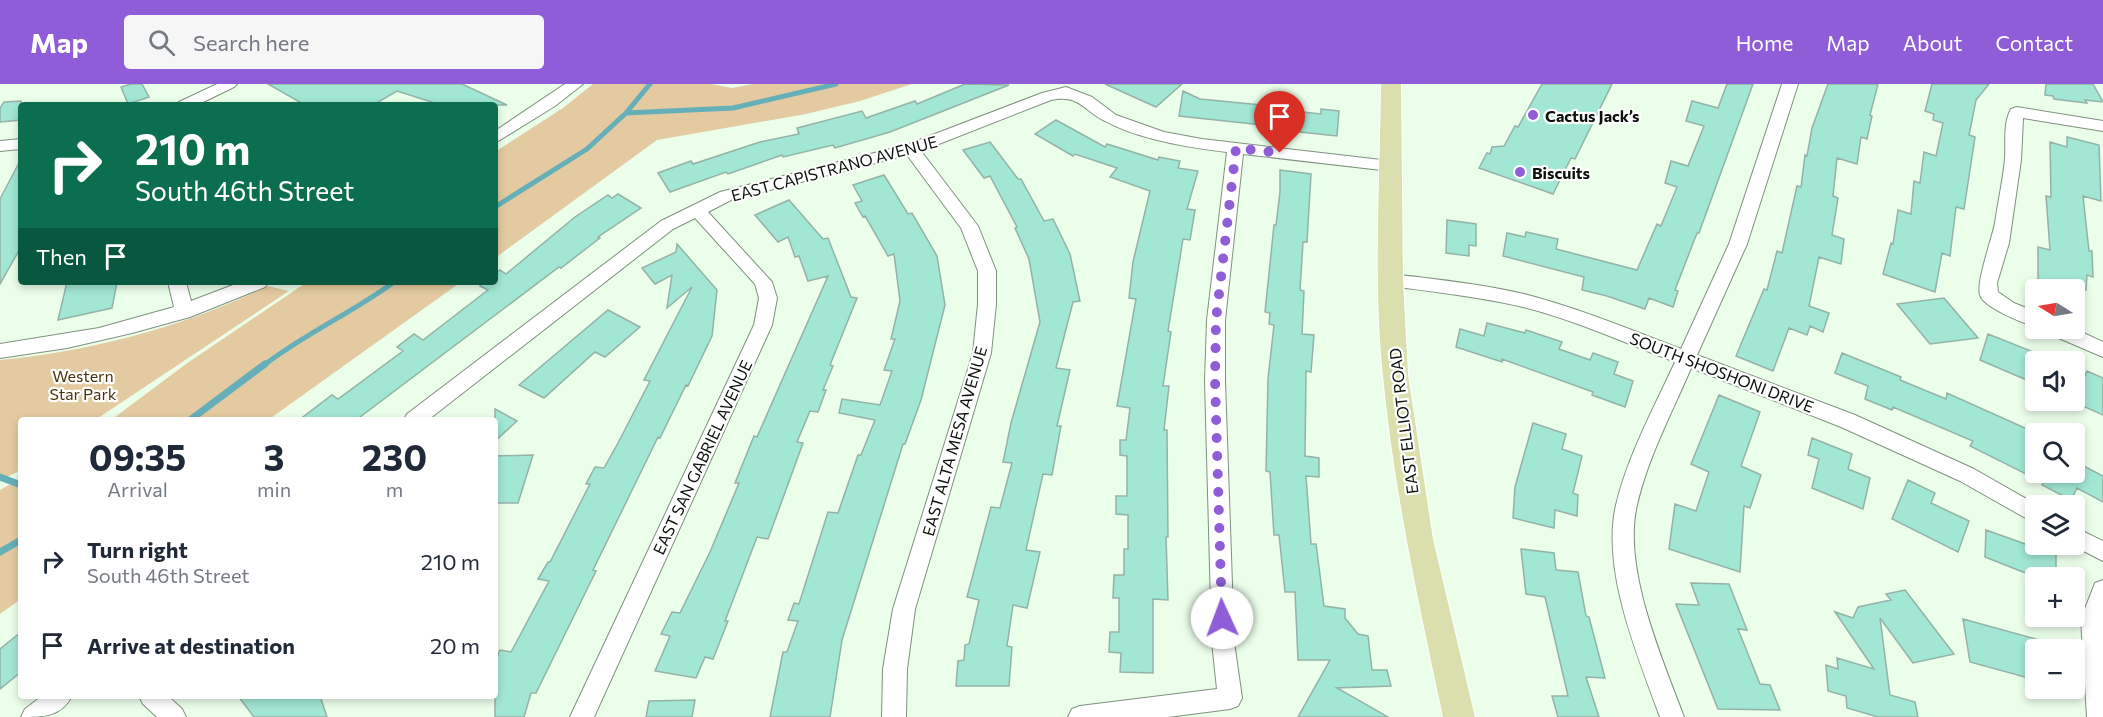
<!DOCTYPE html>
<meta charset="utf-8">
<style>
body{margin:0;font-family:Commissioner,sans-serif;background:#f6f6f7;color:#1f2937;height:100vh;display:flex;flex-direction:column;font-size:22px;white-space:nowrap}
*{box-sizing:border-box;margin:0}
p{font-size:20px;color:#747a83}
.icon{flex:none;width:33px;height:33px;fill:none;stroke:currentColor;stroke-width:2;stroke-linecap:round;stroke-linejoin:round}
.map{position:relative;flex:1;overflow:hidden}
.side{position:absolute;left:18px;top:333px;width:480px;height:282px;display:flex;flex-direction:column;background:#fff;border-radius:6px;box-shadow:0 3px 9px #0003}
.side>*{flex:none}
.banner{position:absolute;left:18px;top:18px;width:480px;height:183px;border-radius:6px;box-shadow:0 3px 9px #0003;background:#0b6e4f;color:#fff;overflow:hidden}
.needle{width:39px;rotate:281deg}
.fabs{position:absolute;left:2025px;top:195px;display:grid;gap:12px}
.fabs a{display:grid;place-items:center;width:60px;height:60px;border-radius:6px;background:#fff;box-shadow:0 3px 9px #0003;font-size:30px}
.pin{position:absolute;display:grid;place-items:center;width:51px;height:51px;color:#fff;margin:-62px -26px;border-radius:50% 50% 50% 0;rotate:-45deg;box-shadow:0 0 6px #0007}
.pin .icon{rotate:45deg}
.me{position:absolute;width:66px;margin:-33px;rotate:358deg;stroke-linejoin:round;filter:drop-shadow(0 0 4px #0008)}
.turn{display:flex;align-items:center;gap:21px;height:126px;padding:0 18px;font-size:27px}
.turn .icon{width:78px;height:78px;stroke-width:2.5}
.turn b{display:block;font-size:42px;line-height:51px}
.then{display:flex;align-items:center;height:57px;padding:0 18px;background:#0003;gap:12px;font-size:22px}
.eta{display:flex;justify-content:space-evenly;align-items:center;height:102px;text-align:center}
.eta b{font-size:36px;font-weight:700;line-height:42px}
ul{padding:0;list-style:none}
li{display:flex;align-items:center;gap:18px;height:84px;padding:0 18px}
li div{flex:1}
li b{display:block;font-size:22px}
li em{font-style:normal}
header{display:flex;align-items:center;gap:36px;box-sizing:border-box;height:84px;padding:0 30px;background:#8f5dd7;color:#fff}
header strong{font-size:28px}
nav{display:flex;gap:33px;margin-inline-start:auto;font-size:21px}
.search{width:420px;height:54px;background:#f6f6f7;display:flex;align-items:center;gap:15px;box-sizing:border-box;padding:0 21px;border-radius:6px;color:#747a83;font-size:22px}
.map>svg:first-child{display:block}
</style>
<header>
<strong>Map</strong>
<div class="search"><svg class="icon" aria-label="search" viewBox="0 0 24 24"><circle cx="10" cy="10" r="6"/><path d="M15 15l6 6"/></svg>Search here</div>
<nav><a>Home</a><a>Map</a><a>About</a><a>Contact</a></nav>
</header>
<div class="map">
<svg width="2103" height="633" viewBox="0 0 2103 633">
<rect width="100%" height="100%" fill="#eafee9"/>
<path fill="#e3caa0" d="M593,0h118l21,4 21,-4h159l-52,17 -54,13 -149,26 -162,118v-106l68,-44z
M307,198h154l-193,138h-157l75,-56z
M268,202l21,5 -194,129h-74v50l-21,11v-121c92,-9 184,-33 268,-74z
M21,394v121l-21,15v-124z"/>
<g fill="none" stroke-linecap="round" stroke-linejoin="round">
<path stroke="#65afb9" stroke-width="5" d="M626,29l107,-5 103,-24
M495,123l92,-58 39,-36 24,-29
M263,282c41,-32 89,-53 131,-84"/>
<path stroke="#65afb9" stroke-width="7" d="M190,336l75,-56
M0,393l21,8
M0,468l21,-12"/>
</g>
<path fill="#a1e7d3" stroke="#94b2a8" stroke-width="1.5" d="M131,0h11l7,13 -21,7 -7,-17z
M268,0h194l45,21h-66l-44,-14 -24,14h-68z
M965,0l44,1 -119,47 -55,16 -2,-3 -50,12 -1,-2 -54,19 -2,-2 -56,20 -12,-19 33,-12 2,3 67,-22 39,-8 -2,-6 65,-17 4,7 49,-17 2,3z
M1105,0h77l-26,23z
M1542,0h70l-37,75 -4,-1 -18,36 -74,-26 8,-15 3,1 2,-7 12,-1 11,-20 3,1z
M1727,0h26l-54,149h-2l-22,57 3,1 -5,16 -24,-9 -4,11 -38,-13 -25,-6 2,-13 -81,-21 4,-23 18,4 1,-5 32,7 -2,10 81,21 20,-46 4,2 16,-39 -12,-4 6,-22 17,5 16,-40 -18,-5 6,-20 26,7z
M1828,0h50l-8,31 2,1 -5,23 -6,-2 -4,27 -20,-6 -4,38 5,2 -6,37 12,4 -3,25 -22,-7 -10,49 20,7 -6,19 -13,-6 -3,9 -18,-7 -16,43 -37,-15 28,-67 3,1 10,-39 5,2 15,-67 4,1 4,-32 2,1 5,-28z
M1932,0h57l-13,16 -7,35 6,2 -11,72 -8,-2 -6,49 -8,-3 -7,39 -52,-18 8,-31 2,1 5,-34 13,4 3,-33 6,2 4,-31 12,4 7,-33 -10,-3 1,-6 -9,-3z
M2046,0h47l10,18 -18,-2 2,3 -33,-4 -1,-3 -8,-1z
M1183,7l17,8 83,8v3l38,4v-5l18,2 -2,25 -46,-5v-3l-112,-12z
M21,17v19l-21,2v-14l4,-6z
M1056,36l49,27 2,-3 51,16 1,-3 21,4 -2,7 20,3 -11,38 8,1 -5,30 -7,-1 -15,92 3,1 -8,54h6l-5,44h3l1,107h-2l2,63 -15,-1v74l-33,-1 1,-19 -12,-1 1,-20h9v-34h-6l1,-23h10v-26h4v-34l-12,-1v-18h11v-40l-7,-1v-15h6l4,-32 -13,-2 19,-107 -7,-1 4,-36 17,-71 -40,-14 7,-9 -42,-14 -2,2 -38,-22z
M2067,53l32,8 2,56 -18,-5 6,55h3l1,26 -6,-2 -1,15h-48v-43l12,3 -4,-54 5,1 -1,-55 17,5z
M990,58l28,37h3l23,42 9,-2 17,35 10,47 -7,1 -17,66 14,2 -13,56h4l-9,49 -9,-1 -17,76 14,2 -13,56 -14,-3 -6,41 5,1 -3,39h-53l2,-25 6,-1 1,-15 4,-1 10,-44 -12,-3 24,-90 9,1 12,-45 -9,-1 8,-39 29,-101 -11,-63 -14,-31 2,-1 -27,-51 -6,2 -21,-28z
M21,75v88l-21,37v-85z
M1280,86l31,4 -4,68h-4l-3,48 4,1 -2,43 12,1 -3,37 -5,-1 -1,85 14,2v19l-13,-1 5,68h5l8,62 21,3v9l13,16 10,2 4,34h15l4,16 -54,2 51,29h-90l32,-57h-32l-3,-68h-10l-6,-57h-5l-4,-63 -4,-1 2,-92 6,-54 -5,-1 1,-11 -5,-1 9,-87h2l4,-33z
M884,91l24,39 4,-1 25,43 8,49 -24,95 -16,44h-2l-61,196 -12,77h-60l13,-65h4l11,-31 -10,-1 6,-17 5,1 29,-92 10,1 20,-58h3l14,-35 -36,-7 3,-14 38,6 12,-34 -8,-1 11,-31h-4l9,-38 -6,-47 -6,2 -23,-40 -2,1 -8,-14 7,-2 -9,-16z
M618,110l23,14 -43,29 2,1 -39,30 -2,-1 -203,153h-57l33,-25 6,4 65,-48 -6,-4 17,-13 9,6 65,-50 -8,-4 5,-4h10v-8l5,-4 6,4 69,-57 33,-22 4,3z
M789,116l34,39 5,-1 23,59 6,1 -27,67 3,1 -10,24h3l-8,22 -8,-1 -13,31 6,1 -35,96 -11,-2 -32,84h3l-15,38 -8,-2 -9,21 -41,-7 15,-35 -9,-2 11,-22 8,1 30,-61 29,-69h-4l19,-47 3,1 71,-161 -20,5 -9,-25 -4,1 -7,-20 -10,5 -23,-27z
M1447,136l29,4v22l-7,-1v11l-23,-3z
M677,160l40,46 -5,46 -24,50 -2,-1 -26,53 -2,-1 -65,133 3,1 -60,122h-5l-7,24h-29v-56l5,-11 11,2 38,-71 -11,-2 10,-17h2l40,-78h-4l9,-17 9,1 14,-25 32,-62 -6,-1 48,-93 -25,21 5,-33 -17,9 -13,-16 34,-16z
M67,198h50l-5,26 -54,12z
M1944,214l34,40 -48,6 -33,-40z
M608,226l32,17 -35,30 -10,-5 -51,46 -25,-13z
M1487,239l38,10 1,-3 36,12 -3,7 31,11 3,-7 25,9 -4,12 19,7 -8,26 -33,-12 1,-3 -91,-33v3l-46,-15 4,-18 24,7z
M1988,250l48,19v31l-56,-24z
M1842,269l59,24 -1,3 46,19 1,-6 89,40v46l-66,-33 3,-5 -80,-34 -1,3 -27,-11 3,-13 -33,-13z
M2074,287l11,5 2,-5 16,7v37l-29,-13z
M1719,311l41,17 -19,54 20,9 -11,33 -6,-2 -4,66 -71,-23 6,-45 21,7 13,-39 -18,-8z
M495,325l22,12 -22,20z
M1533,339l33,11 -4,15 20,7 -9,37 5,2 -1,21 -22,-6 -1,18 -41,-10 2,-31z
M1812,354l40,16 -4,15 22,9 -7,31 -51,-21 7,-29 -11,-4z
M533,371l-15,48h-23v-47z
M2074,377l29,15v26l-26,-14 -6,12 -29,-15 6,-13h26z
M1908,396l27,13 -4,10 38,18 -11,31 -66,-33z
M1986,446l70,25v23h-18l-53,-21z
M1521,465l33,4 2,17 22,2 8,44 3,1 16,61 -19,-1 13,40h-41l-6,-21h16l-23,-99 -19,-3z
M1691,499l38,1 18,46 -9,-1 22,55 10,1 10,25 -62,-1 -42,-105 23,1z
M1905,506l49,64 -41,9 -33,-45 10,77 25,7 3,15h-40l-31,-9 -1,-12 -18,-5 -2,-26 12,4 -1,-11 37,11 -39,-57 18,6 5,-11 33,-7 -5,-6z
M1963,535l73,20v41l-66,-18z
M21,548v40l-21,17v-40z
M238,612h82l7,21h-73z
M695,616l-3,17h-46l3,-16z"/>
<g fill="none" stroke-linecap="round" stroke-linejoin="round">
<defs>
<path id="minor" d="M217,0h20l-3,3 -37,18h-21l3,-3z
M565,0h18l-28,22 -60,37v-12z
M1782,0h16l-51,160 -50,111 158,60 119,54 65,37h-3v17l-7,-3 -69,-39 -119,-54 -150,-59c-19,45 -43,89 -54,137 -15,63 25,153 47,212h-24c-22,-61 -59,-146 -44,-212 12,-50 38,-97 59,-143 -50,-19 -100,-42 -152,-55 -43,-10 -88,-15 -132,-21l-6,-2 -3,-4 3,-4 6,-2c44,5 89,10 133,20 54,14 105,35 157,55l48,-105z
M1066,3l26,10 24,18 48,17 38,7 188,22 6,1 2,4 -2,4 -6,1 -147,-17 -18,166v61l9,261 8,56 -4,8 -8,3 -62,8h-100l4,-8 8,-3 137,-17 -5,-47 -7,-261 2,-61 20,-168c-36,-4 -90,-13 -122,-31 -22,-11 -26,-27 -54,-21l-130,51 57,75 18,45v33l-5,49 -76,256 -8,60 -1,48h-24l1,-48 10,-60 80,-256 5,-49v-33l-17,-43 -54,-73 -176,45 -23,12 64,70 5,16 -5,27 -178,392h-24l184,-392 5,-27 -4,-14 -60,-66 -22,11 -245,191h-24l3,-6 254,-193 59,-29 186,-47 136,-52z
M2017,23l86,14v10l-80,-13 -2,42 -12,83 -12,40 1,9 16,11 22,9v15c-13,-4 -52,-19 -56,-32 -4,-13 12,-56 15,-72 3,-21 8,-43 10,-64 1,-17 -2,-36 6,-50z
M21,55v10l-21,2v-10z
M168,198h18l5,19 50,-19h27l-3,5 -75,30 -58,16 -65,15 -67,10v-14l99,-16 75,-21z
M2045,244h28l30,14v15l-56,-24z
M2074,443l29,14v20l-33,-17h4z
M2103,496v137h-16l-6,-98 14,-36z
M42,612h30c-11,21 -29,21 -51,21l4,-8z
M139,612h29l14,13 4,8h-29l-14,-13z"/>
<path id="major" d="M1381,0h20l2,196 5,95 25,164 42,178h-32c-24,-113 -49,-226 -60,-341 -10,-96 -3,-195 -2,-292z"/>
</defs>
<use href="#minor" stroke="#7f917e" stroke-width="2"/>
<use href="#major" stroke="#fff" stroke-width="2"/>
<use href="#minor" fill="#fff" fill-rule="evenodd"/>
<use href="#major" fill="#dbdfae" fill-rule="evenodd"/>
</g>
<g fill="none" stroke-linecap="round" stroke-linejoin="round">
<path stroke="#8f5dd7" stroke-width="10" stroke-dasharray="0 18" d="M1222,534l-7,-237 1,-61 20,-172 44,5"/>
</g>
<g fill="#8f5dd7" stroke="#fff" stroke-width="2">
<circle cx="1533" cy="31" r="6"/>
<circle cx="1520" cy="88" r="6"/>
</g>
<g text-anchor="middle" dominant-baseline="central" stroke-width="4.5" stroke-linejoin="round" paint-order="stroke">
<g font-size="16" font-weight="bold" fill="#0a110a" stroke="#fff" text-anchor="start">
<text x="1545" y="31">Cactus Jack’s</text>
<text x="1532" y="88">Biscuits</text>
</g>
<g font-size="16" fill="#0a110a" stroke="#fff">
<text transform="translate(834 84) rotate(-15)">EAST CAPISTRANO AVENUE</text>
<text transform="translate(1722 288) rotate(21)">SOUTH SHOSHONI DRIVE</text>
<text transform="translate(1403 337) rotate(-97)">EAST ELLIOT ROAD</text>
<text transform="translate(954 357) rotate(-74)">EAST ALTA MESA AVENUE</text>
<text transform="translate(702 373) rotate(-65)">EAST SAN GABRIEL AVENUE</text>
</g>
<g font-size="16" fill="#49340a" stroke="#fff">
<text x="83" y="291">Western<tspan x="83" dy="18">Star Park</tspan></text>
</g>
</g>
</svg>
<div class="fabs">
<a><svg class="needle" viewBox="-14 -14 28 28"><path d="M0-13l5 13h-10z" fill="#e53935"/><path d="M0 13l5-13h-10z" fill="#747a83"/></svg></a>
<a><svg class="icon" aria-label="sound" viewBox="0 0 24 24"><path d="M4 9h4l5-4v14l-5-4H4zM17 9q2 3 0 6"/></svg></a>
<a><svg class="icon" aria-label="search" viewBox="0 0 24 24"><circle cx="10" cy="10" r="6"/><path d="M15 15l6 6"/></svg></a>
<a><svg class="icon" aria-label="layers" viewBox="0 0 24 24"><path d="M12 4l9 5-9 5-9-5zM3 14l9 5 9-5"/></svg></a>
<a>+</a>
<a>−</a>
</div>
<div class="pin" style="left:1280px;top:69px;background:#d93025"><svg class="icon" aria-label="arrive" viewBox="0 0 24 24"><path d="M6 21V4h12l-3 4 3 4H6"/></svg></div>
<svg class="me" style="left:1222px;top:534px" viewBox="-20 -20 40 40"><circle r="19" fill="#fff"/><path d="M0-13L10 11 0 6-10 11z" fill="#8f5dd7"/></svg>
<div class="banner">
<div class="turn"><svg class="icon" aria-label="right" viewBox="0 0 24 24"><path d="M7 20v-9h11M14 6l5 5-5 5"/></svg><div><b>210 m</b>South 46th Street</div></div>
<div class="then">Then<svg class="icon" aria-label="arrive" viewBox="0 0 24 24"><path d="M6 21V4h12l-3 4 3 4H6"/></svg></div>
</div>
<section class="side">
<div class="eta">
<div><b>09:35</b><p>Arrival</p></div>
<div><b>3</b><p>min</p></div>
<div><b>230</b><p>m</p></div>
</div>
<ul>
<li><svg class="icon" aria-label="right" viewBox="0 0 24 24"><path d="M7 20v-9h11M14 6l5 5-5 5"/></svg><div><b>Turn right</b><p>South 46th Street</p></div><em>210 m</em></li>
<li><svg class="icon" aria-label="arrive" viewBox="0 0 24 24"><path d="M6 21V4h12l-3 4 3 4H6"/></svg><div><b>Arrive at destination</b></div><em>20 m</em></li>
</ul>
</section>
</div>
